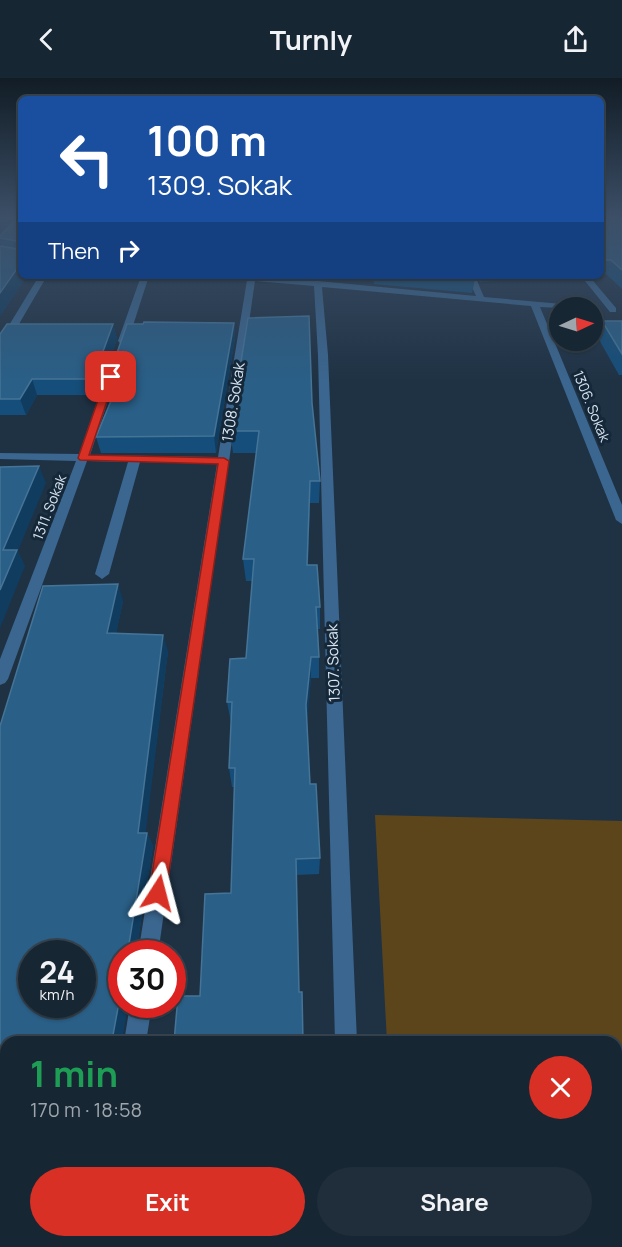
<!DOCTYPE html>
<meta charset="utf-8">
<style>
body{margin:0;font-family:Manrope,sans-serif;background:#202e3b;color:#f1f3f6;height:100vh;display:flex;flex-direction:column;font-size:22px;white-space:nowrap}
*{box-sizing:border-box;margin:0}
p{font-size:20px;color:#9ea5ac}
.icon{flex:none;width:33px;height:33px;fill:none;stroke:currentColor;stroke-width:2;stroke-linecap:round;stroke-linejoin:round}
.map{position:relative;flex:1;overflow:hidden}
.side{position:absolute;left:0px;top:958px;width:622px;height:212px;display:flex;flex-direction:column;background:#172633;border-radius:18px 18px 0 0;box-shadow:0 2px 4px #0004,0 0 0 2px #36434e}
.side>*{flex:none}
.banner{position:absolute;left:18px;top:18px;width:586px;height:183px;border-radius:9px;box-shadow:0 2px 4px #0004,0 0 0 2px #36434e;background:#1a4fa0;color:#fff;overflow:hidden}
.needle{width:39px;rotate:86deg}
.controls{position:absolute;left:549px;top:219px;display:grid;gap:12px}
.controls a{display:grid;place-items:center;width:54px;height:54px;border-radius:50%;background:#172633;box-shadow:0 2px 4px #0004,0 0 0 2px #36434e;font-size:30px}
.speed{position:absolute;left:18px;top:862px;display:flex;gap:12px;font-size:30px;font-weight:700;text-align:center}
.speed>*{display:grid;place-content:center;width:78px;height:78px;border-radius:50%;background:#172633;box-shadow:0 2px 4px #0004,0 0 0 2px #36434e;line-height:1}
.speed small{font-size:15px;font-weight:400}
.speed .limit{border:9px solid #d22;background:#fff;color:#111}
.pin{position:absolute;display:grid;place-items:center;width:51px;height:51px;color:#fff;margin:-26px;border-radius:12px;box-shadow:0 3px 9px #0006}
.me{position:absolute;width:66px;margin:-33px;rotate:9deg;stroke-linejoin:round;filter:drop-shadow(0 0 4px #0008)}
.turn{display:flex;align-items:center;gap:21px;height:126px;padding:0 30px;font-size:27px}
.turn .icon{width:78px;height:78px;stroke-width:2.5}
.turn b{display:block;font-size:42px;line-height:51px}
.then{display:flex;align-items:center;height:57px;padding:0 30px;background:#0003;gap:12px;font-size:22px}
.round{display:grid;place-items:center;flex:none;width:63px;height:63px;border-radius:32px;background:#202e3b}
.overview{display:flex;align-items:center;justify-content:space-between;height:102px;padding:0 30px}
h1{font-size:36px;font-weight:700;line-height:45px;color:#1e9e55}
.action{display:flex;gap:12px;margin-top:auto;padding:12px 30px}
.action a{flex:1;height:69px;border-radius:36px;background:#d93025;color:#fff;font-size:24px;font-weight:700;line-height:69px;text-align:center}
.action a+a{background:#202e3b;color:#f1f3f6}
header{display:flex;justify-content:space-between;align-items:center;height:78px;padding:0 30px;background:#172633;font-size:27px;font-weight:700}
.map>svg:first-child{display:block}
</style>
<header><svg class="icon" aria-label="back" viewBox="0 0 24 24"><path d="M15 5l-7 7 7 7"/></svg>Turnly<svg class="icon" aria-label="share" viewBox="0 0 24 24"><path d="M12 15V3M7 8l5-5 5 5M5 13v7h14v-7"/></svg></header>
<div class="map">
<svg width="622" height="1169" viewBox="0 0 622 1169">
<rect width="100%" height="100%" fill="#1f3244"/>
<path fill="#5d451b" d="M375,737l247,6v426h-225v-5h219v-200h-229z"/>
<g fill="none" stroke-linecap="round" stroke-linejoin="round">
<path fill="#3b668f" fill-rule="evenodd" d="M39,198h8l-42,72 -5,3v-11z
M141,198h8l-21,65 -8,2 -2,-2z
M227,198l91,5 158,15 -9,-20h8l9,21 101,9 -25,2 -20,-1 82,198v19l-6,-4 -85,-214 -209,-19 6,68 29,687h-22l-17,-687 -4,-69 -59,-5 -97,673h-20l79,-490 -77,-2 -31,112 -7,5 -7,-5 33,-112 -41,-1 -79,218 -3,4 -5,2v-26l76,-198 -76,-2v-6l79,1 31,-90 5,-3 5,3 -30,91 128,2 29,-177z
M581,198h8l27,32v4h-6z
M130,927h22l-6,37h-22z
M91,1164h26v5h-26z
M339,1164h26l1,5h-26z"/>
</g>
<path fill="#154e7a" d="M0,140h21l6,58 -27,40v-70h1l-1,-3z
M602,140h20v71l-16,-15h-4z
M374,198h100l1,3 -3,14 -98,-9z
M476,198h103l-30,3 -1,-2 -68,5z
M602,243h20v54h-3l-22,-39z
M234,245l1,15 -19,115h-115l-5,-16 18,-42h-2l-4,-16z
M113,246l4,15 -20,56h-60l-11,20h-26v-81z
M312,325l8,78 -1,22h-9l-2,62 12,42v22h-2l1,28v21h-8l-4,42 3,64 10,74 -1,16 -23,1 -96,121 31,-103 3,-106h-2l-3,-19 2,-46 -4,-20 19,-44 6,-77h-6l-3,-22 13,-106h-23l-3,-22z
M123,523l-7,32 52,18 -23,182h2l6,13 -17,106 -14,2v88h1h-117v78h-6v-394z"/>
<path fill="#103c5f" d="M4,140h15l-19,20v-15z
M21,185v13h6l-27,40v-23z
M550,198h29l-30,3z
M234,245l1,15 -19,115 -2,-17z
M113,246l4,15 -20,56 -4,-16z
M32,301l5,16 -11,20 -6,-16z
M39,388l7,17 -28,68 7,15 -25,62v-38l3,-40z
M310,403v22l-3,84v-22z
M118,506l5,17 -10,48 -6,-16z
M163,557l5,16 -24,195 -6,-13z
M311,579v21l-4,48 -1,-21z
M147,755l6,13 -17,106 2,2h-7l-2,-10z
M122,918v9h6l-6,37h1h-7l-3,-7 7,-38z"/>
<path fill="#2a5f87" stroke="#457497" stroke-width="1.5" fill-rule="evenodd" d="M17,140h4v45l-21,30v-47l18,3 -1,-8 -17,-3v-2z
M602,140h20v52l-11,-10h-9z
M445,198h29l1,3z
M309,238l3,87 8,78h-10l-3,84h10l3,42h-4l3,50h-8l-5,48 4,79h6l4,74 -24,1 3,133h3l1,50h-129l4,-46h22l5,-102 26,-1 4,-125h-6l3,-66h-5l3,-43 16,-1 8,-99h-11l16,-128h-29l18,-113z
M602,243h20v33z
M144,244l90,1 -20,113 -118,1 24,-58h-12l19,-55h16z
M7,246h106l-20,55h-61l-12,20h-20v-65z
M39,388l-36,84h14l-17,40v-123z
M118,506l-11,49 56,2 -25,198h9l-18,111 3,3 -1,7h-9v42l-2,1 -7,38 3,3v4h-110v75h-6v-391l43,-140zM32,876h50v51h-50z
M155,1164h152v5h-152z"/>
<linearGradient id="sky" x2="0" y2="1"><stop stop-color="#111c25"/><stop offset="0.46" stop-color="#3c4f67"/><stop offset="1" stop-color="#3c4f67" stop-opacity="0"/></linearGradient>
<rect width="622" height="304" fill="url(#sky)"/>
<path fill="#d93025" stroke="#8d1f18" stroke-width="1.5" d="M111,296l4,3 -26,78 135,3 5,3 -63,432 -2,6 -6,3 -7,-3 -2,-6 69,-429 -138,-4 -2,-2 28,-81z"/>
<g text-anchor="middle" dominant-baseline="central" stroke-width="6" stroke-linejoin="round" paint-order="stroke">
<g font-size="14" fill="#d9e5f1" stroke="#152839">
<text transform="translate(592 328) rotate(68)">1306. Sokak</text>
<text transform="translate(49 429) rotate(-69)">1311. Sokak</text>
</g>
<g font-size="15" fill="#d9e5f1" stroke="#152839">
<text transform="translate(233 324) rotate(-81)">1308. Sokak</text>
<text transform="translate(333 585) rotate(-92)">1307. Sokak</text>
</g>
</g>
</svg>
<div class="controls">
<a><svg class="needle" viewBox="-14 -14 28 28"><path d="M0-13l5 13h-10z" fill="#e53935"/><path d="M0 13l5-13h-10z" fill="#9ea5ac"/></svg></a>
</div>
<div class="speed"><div>24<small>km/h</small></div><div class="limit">30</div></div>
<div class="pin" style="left:111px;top:299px;background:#d93025"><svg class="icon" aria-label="arrive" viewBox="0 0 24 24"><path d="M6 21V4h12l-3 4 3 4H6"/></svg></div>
<svg class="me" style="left:158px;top:815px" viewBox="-20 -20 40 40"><path d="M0-17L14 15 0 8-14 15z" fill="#d93025" stroke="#fff" stroke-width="4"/></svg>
<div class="banner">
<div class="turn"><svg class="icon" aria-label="left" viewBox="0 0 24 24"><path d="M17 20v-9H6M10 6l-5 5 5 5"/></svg><div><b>100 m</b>1309. Sokak</div></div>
<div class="then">Then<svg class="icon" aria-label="right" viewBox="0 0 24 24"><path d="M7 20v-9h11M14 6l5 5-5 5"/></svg></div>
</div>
<section class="side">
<div class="overview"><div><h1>1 min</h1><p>170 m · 18:58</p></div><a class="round" style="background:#d93025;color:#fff"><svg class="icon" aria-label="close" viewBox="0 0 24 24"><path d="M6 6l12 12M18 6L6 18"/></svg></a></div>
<div class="action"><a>Exit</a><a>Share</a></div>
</section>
</div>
